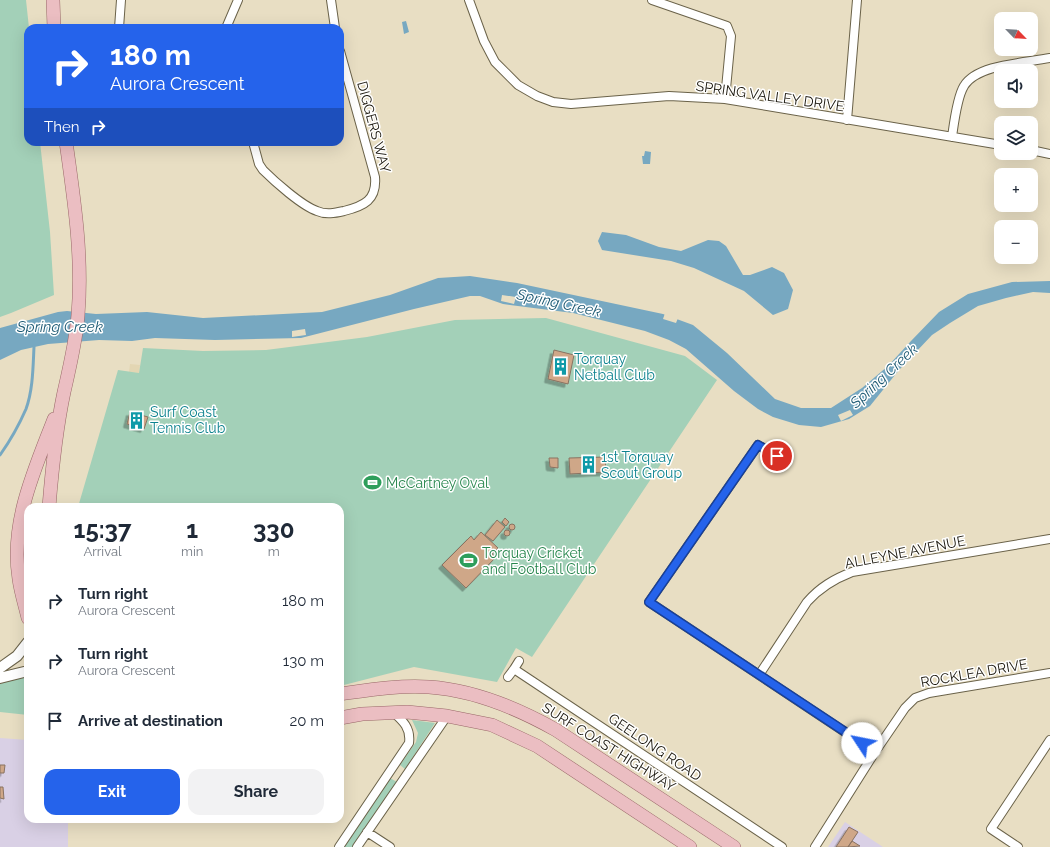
<!DOCTYPE html>
<meta charset="utf-8">
<style>
body{margin:0;font-family:Raleway,sans-serif;background:#f2f2f3;color:#1f2937;height:100vh;display:flex;flex-direction:column;font-size:15px;white-space:nowrap}
*{box-sizing:border-box;margin:0}
p{font-size:13px;color:#747a83}
.icon{flex:none;width:22px;height:22px;fill:none;stroke:currentColor;stroke-width:2;stroke-linecap:round;stroke-linejoin:round}
.map{position:relative;flex:1;overflow:hidden}
.side{position:absolute;left:24px;top:503px;width:320px;height:320px;display:flex;flex-direction:column;background:#fff;border-radius:12px;box-shadow:0 4px 16px #0002}
.side>*{flex:none}
.guide{position:absolute;left:24px;top:24px;width:320px;height:122px;border-radius:12px;box-shadow:0 4px 16px #0002;background:#2563eb;color:#fff;overflow:hidden}
.needle{width:26px;rotate:115deg}
.buttons{position:absolute;left:994px;top:12px;display:grid;gap:8px}
.buttons a{display:grid;place-items:center;width:44px;height:44px;border-radius:8px;background:#fff;box-shadow:0 4px 16px #0002;font-size:20px}
.pin{position:absolute;display:grid;place-items:center;width:34px;height:34px;color:#fff;margin:-17px;border:2px solid #fff;border-radius:50%;box-shadow:0 1px 4px #0007}
.me{position:absolute;width:44px;margin:-22px;rotate:304deg;stroke-linejoin:round;filter:drop-shadow(0 0 3px #0008)}
.turn{display:flex;align-items:center;gap:14px;height:84px;padding:0 20px;font-size:18px}
.turn .icon{width:52px;height:52px;stroke-width:2.5}
.turn b{display:block;font-size:28px;line-height:34px}
.then{display:flex;align-items:center;height:38px;padding:0 20px;background:#0003;gap:8px;font-size:15px}
.eta{display:flex;justify-content:space-evenly;align-items:center;height:68px;text-align:center}
.eta b{font-size:24px;font-weight:700;line-height:28px}
.primary-button{display:flex;gap:8px;margin-top:auto;padding:8px 20px}
.primary-button a{flex:1;height:46px;border-radius:12px;background:#2563eb;color:#fff;font-size:16px;font-weight:700;line-height:46px;text-align:center}
.primary-button a+a{background:#f2f2f3;color:#1f2937}
ul{padding:0;list-style:none}
li{display:flex;align-items:center;gap:12px;height:60px;padding:0 20px}
li div{flex:1}
li b{display:block;font-size:15px}
li em{font-style:normal}
.map>svg:first-child{display:block}
</style>
<div class="map">
<svg width="1050" height="847" viewBox="0 0 1050 847">
<defs>
<filter id="shadow"><feDropShadow dx="-3.5" dy="3.5" stdDeviation="0" flood-color="#0004"/></filter>
</defs>
<rect width="100%" height="100%" fill="#e8dec3"/>
<path fill="#d9d0e5" d="M0,738l28,2v79h40v28h-68z
M845,822l38,25h-55z"/>
<path fill="#e3d6b3" d="M130,364l10,1 -1,8 -10,-1z"/>
<path fill="#a3d0b8" d="M0,0h26l3,28 -1,114h12l10,90 4,63 -43,18 -11,4z
M546,318l139,38 32,24 -185,277 -16,-9 -19,34 -83,-15 -74,19v-179h-262l40,-137 21,3 4,-25 60,3 63,-1 101,-13 88,-17z
M28,675v40l-28,-3v-28l11,-5z
M412,720l23,3 -30,46 -5,-4 16,-23 2,-9z
M390,778l7,4 -45,65h-8z"/>
<path fill="#77a8c1" d="M406,21l3,11 -5,2 -2,-12z
M645,151l6,1 -1,12h-7l-1,-8h2z
M602,232l24,3 33,12 22,4 27,-11 11,1 7,5 17,29h7l22,-8 12,6 9,17 -5,19 -15,6 -29,-24 -50,-23 -23,-7 -69,-11 -4,-9z
M470,276l47,7 146,31 30,11 34,28 48,46 26,9h30l31,-20 26,-22 23,-25 28,-29 29,-18 44,-12 38,-1v12l-17,-1 -27,6 -28,8 -28,17 -18,12 -33,35 -29,36 -21,13 -28,8 -22,-2 -26,-8 -15,-8 -24,-18 -48,-42 -17,-9 -24,-9 -72,-18 -70,-9 -23,-8h-10l-56,13 -113,29 -86,2 -60,-2 -23,3 -33,-1 -51,4 -27,6 -21,10v-32l58,-16 9,-1 29,3 51,-2 56,6 119,-6 68,-17 48,-17z"/>
<path fill="#e8dec3" d="M502,295l14,2 -2,7 -13,-3z
M665,313l13,5 -2,5 -13,-4z
M305,329l1,6 -14,2v-6z
M850,410l3,5 -12,6 -3,-6z"/>
<g fill="none" stroke-linecap="round" stroke-linejoin="round">
<path stroke="#77a8c1" stroke-width="3" d="M0,455c10,-14 19,-30 26,-46 7,-19 7,-42 8,-62"/>
</g>
<path fill="#cfa788" stroke="#897261" filter="url(#shadow)" d="M554,350l20,5 -6,29 -20,-5z
M130,412l18,5 -4,12 -17,-5z
M605,457l1,15 -36,2 -1,-16z
M549,458h9v10l-8,-1z
M505,518l4,4 -3,4 -4,-4z
M497,520l8,7 -12,14 -8,-6z
M509 527a3 3 0 1 1 6 0a3 3 0 1 1-6 0Z
M504 533a3 3 0 1 1 6 0a3 3 0 1 1-6 0Z
M481,532l17,16 -6,6 4,3 -30,31 -24,-23 29,-29 3,4z
M0,765h5l-1,8h-4z
M0,787h3l1,12 -4,-1z
M849,827l9,5 -10,15h-12z
M852,841l8,5 -12,1z"/>
<g fill="none" stroke-linecap="round" stroke-linejoin="round">
<defs>
<path id="minor" d="M331,0l4,28
M469,0l15,41 11,21 23,23 19,11 16,6 18,2 98,-8 56,3 276,46
M652,0l75,26 4,10 -6,63
M119,28l2,-28
M226,28l12,-28
M847,120l10,-120
M952,137c2,-14 5,-40 12,-51 13,-22 62,-23 86,-28
M253,142l6,22 4,6c11,11 39,36 54,41 9,4 18,2 27,0 20,-5 33,-11 31,-34l-35,-126
M1031,150l19,4
M777,456l-19,-11 -109,157 226,150
M519,661l-5,8 268,178
M759,675l48,-73c13,-15 27,-23 45,-30l198,-33
M508,677l6,-8
M367,832l23,15
M339,847l70,-104c2,-15 -6,-22 -16,-31
M357,847l90,-131
M815,847l60,-95 30,-44 10,-10 14,-5 121,-20
M1018,847l-27,-18 59,-89"/>
<path id="tertiary" d="M0,668l17,-12 11,-14
M0,678l28,-7"/>
<path id="primary" d="M53,0l1,28
M49,507c3,-38 7,-77 15,-115 6,-26 12,-51 14,-77 5,-58 -4,-116 -12,-173
M28,618c-3,-13 -7,-25 -9,-39 -9,-56 15,-108 35,-160
M340,694c29,-4 59,-9 89,-7 45,3 88,21 127,43l178,117
M340,718l22,-4 45,-2 40,4 45,9 45,21 153,101"/>
</defs>
<use href="#minor" stroke="#6a6249" stroke-width="10"/>
<use href="#tertiary" stroke="#6a6249" stroke-width="12"/>
<use href="#primary" stroke="#996768" stroke-width="14"/>
<use href="#minor" stroke="#fff" stroke-width="8"/>
<use href="#tertiary" stroke="#fff" stroke-width="10"/>
<use href="#primary" stroke="#ebbec2" stroke-width="13"/>
</g>
<g fill="none" stroke-linecap="round" stroke-linejoin="round">
<defs>
<path id="route" d="M777,456l-19,-11 -109,157 213,141"/>
</defs>
<use href="#route" stroke="#184099" stroke-width="10"/>
<use href="#route" stroke="#2563eb" stroke-width="7"/>
</g>
<defs>
<symbol id="building-bare" viewBox="-9 -9 18 18"><path d="M-4-6H4V6H1V3H-1V6H-4ZM-2.5-4.3h1.7v1.8h-1.7ZM.8-4.3h1.7v1.8H.8ZM-2.5-1h1.7V.8h-1.7ZM.8-1h1.7V.8H.8Z" fill="#0f9aa8" stroke="#fff" stroke-width="2.5" paint-order="stroke"/></symbol>
<symbol id="stadium-bare" viewBox="-9 -9 18 18"><path d="M0-5a6.5 5 0 1 0 0 10a6.5 5 0 1 0 0-10ZM-3.5-1.8h7v3.6h-7Z" fill="#2e9e5b" stroke="#fff" stroke-width="2.5" paint-order="stroke"/></symbol>
</defs>
<g fill-rule="evenodd">
<use href="#building-bare" x="548" y="354" width="25" height="25"/>
<use href="#building-bare" x="124" y="408" width="25" height="25"/>
<use href="#building-bare" x="576" y="452" width="25" height="25"/>
<use href="#stadium-bare" x="360" y="470" width="25" height="25"/>
<use href="#stadium-bare" x="456" y="548" width="25" height="25"/>
</g>
<g text-anchor="middle" dominant-baseline="central" stroke-width="3" stroke-linejoin="round" paint-order="stroke">
<g font-size="14" fill="#1a160c" stroke="#fff">
<text transform="translate(770 96) rotate(8)">SPRING VALLEY DRIVE</text>
<text transform="translate(374 127) rotate(75)">DIGGERS WAY</text>
<text transform="translate(905 552) rotate(-11)">ALLEYNE AVENUE</text>
<text transform="translate(974 673) rotate(-10)">ROCKLEA DRIVE</text>
<text transform="translate(609 747) rotate(32)">SURF COAST HIGHWAY</text>
<text transform="translate(655 747) rotate(34)">GEELONG ROAD</text>
</g>
<g font-size="14" fill="#0d838f" stroke="#fff" text-anchor="start">
<text x="574" y="359">Torquay<tspan x="574" dy="16">Netball Club</tspan></text>
<text x="150" y="412">Surf Coast<tspan x="150" dy="16">Tennis Club</tspan></text>
<text x="601" y="457">1st Torquay<tspan x="601" dy="16">Scout Group</tspan></text>
</g>
<g font-size="14" fill="#27864d" stroke="#fff" text-anchor="start">
<text x="386" y="483">McCartney Oval</text>
<text x="482" y="553">Torquay Cricket<tspan x="482" dy="16">and Football Club</tspan></text>
</g>
<g font-size="15" font-style="italic" fill="#1b5872" stroke="#fff">
<text transform="translate(559 303) rotate(12)">Spring Creek</text>
<text x="60" y="327">Spring Creek</text>
<text transform="translate(884 376) rotate(-43)">Spring Creek</text>
</g>
</g>
</svg>
<div class="buttons">
<a><svg class="needle" viewBox="-14 -14 28 28"><path d="M0-13l5 13h-10z" fill="#e53935"/><path d="M0 13l5-13h-10z" fill="#747a83"/></svg></a>
<a><svg class="icon" aria-label="sound" viewBox="0 0 24 24"><path d="M4 9h4l5-4v14l-5-4H4zM17 9q2 3 0 6"/></svg></a>
<a><svg class="icon" aria-label="layers" viewBox="0 0 24 24"><path d="M12 4l9 5-9 5-9-5zM3 14l9 5 9-5"/></svg></a>
<a>+</a>
<a>−</a>
</div>
<div class="pin" style="left:777px;top:456px;background:#d93025"><svg class="icon" aria-label="arrive" viewBox="0 0 24 24"><path d="M6 21V4h12l-3 4 3 4H6"/></svg></div>
<svg class="me" style="left:862px;top:743px" viewBox="-20 -20 40 40"><circle r="19" fill="#fff"/><path d="M0-13L10 11 0 6-10 11z" fill="#2563eb"/></svg>
<div class="guide">
<div class="turn"><svg class="icon" aria-label="right" viewBox="0 0 24 24"><path d="M7 20v-9h11M14 6l5 5-5 5"/></svg><div><b>180 m</b>Aurora Crescent</div></div>
<div class="then">Then<svg class="icon" aria-label="right" viewBox="0 0 24 24"><path d="M7 20v-9h11M14 6l5 5-5 5"/></svg></div>
</div>
<section class="side">
<div class="eta">
<div><b>15:37</b><p>Arrival</p></div>
<div><b>1</b><p>min</p></div>
<div><b>330</b><p>m</p></div>
</div>
<ul>
<li><svg class="icon" aria-label="right" viewBox="0 0 24 24"><path d="M7 20v-9h11M14 6l5 5-5 5"/></svg><div><b>Turn right</b><p>Aurora Crescent</p></div><em>180 m</em></li>
<li><svg class="icon" aria-label="right" viewBox="0 0 24 24"><path d="M7 20v-9h11M14 6l5 5-5 5"/></svg><div><b>Turn right</b><p>Aurora Crescent</p></div><em>130 m</em></li>
<li><svg class="icon" aria-label="arrive" viewBox="0 0 24 24"><path d="M6 21V4h12l-3 4 3 4H6"/></svg><div><b>Arrive at destination</b></div><em>20 m</em></li>
</ul>
<div class="primary-button"><a>Exit</a><a>Share</a></div>
</section>
</div>
